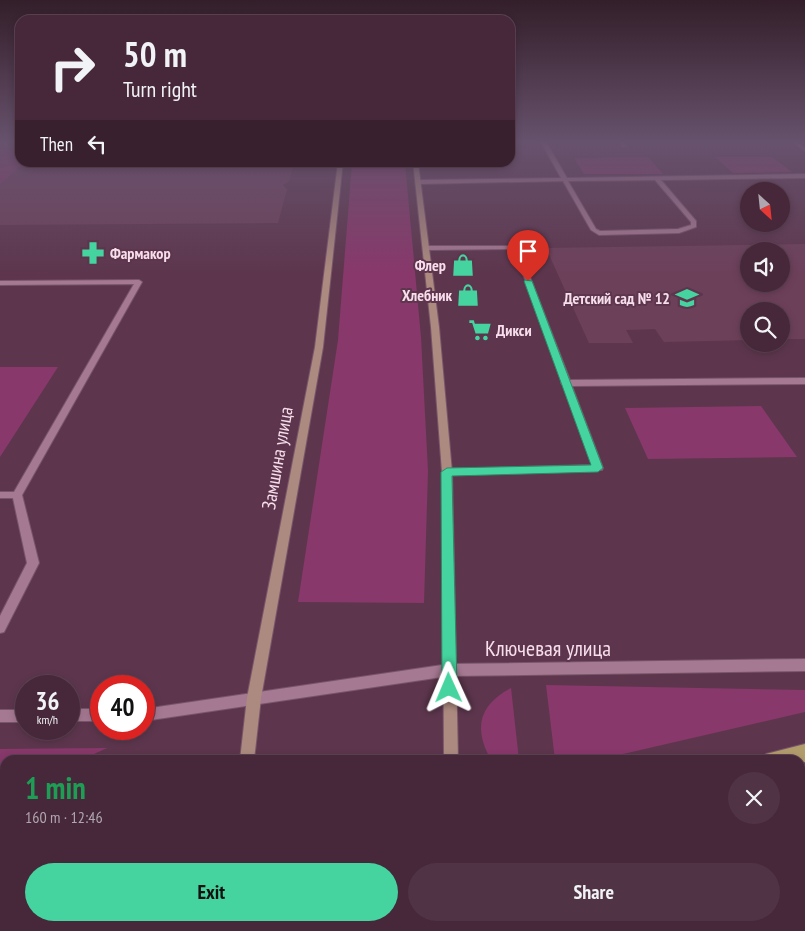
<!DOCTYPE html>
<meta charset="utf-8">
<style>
body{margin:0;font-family:"PT Sans Narrow",sans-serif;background:#503445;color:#f1f3f6;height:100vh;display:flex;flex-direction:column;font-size:19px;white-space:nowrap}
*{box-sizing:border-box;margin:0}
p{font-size:16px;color:#b0a6af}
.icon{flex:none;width:28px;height:28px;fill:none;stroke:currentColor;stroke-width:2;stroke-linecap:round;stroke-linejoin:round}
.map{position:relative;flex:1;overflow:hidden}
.drawer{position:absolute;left:0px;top:755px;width:805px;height:176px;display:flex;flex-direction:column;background:#46283a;border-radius:15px 15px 0 0;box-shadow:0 2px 8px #0003,0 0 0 1px #5e4454}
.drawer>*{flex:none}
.banner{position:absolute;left:15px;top:15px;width:500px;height:152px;border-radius:15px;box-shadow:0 2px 8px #0003,0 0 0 1px #5e4454;background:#46283a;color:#f1f3f6;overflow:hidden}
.needle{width:32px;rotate:153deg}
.controls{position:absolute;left:740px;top:182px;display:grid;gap:10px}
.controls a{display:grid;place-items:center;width:50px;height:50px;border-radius:50%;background:#46283a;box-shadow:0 2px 8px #0003,0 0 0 1px #5e4454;font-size:25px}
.speed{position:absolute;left:15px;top:675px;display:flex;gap:10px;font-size:25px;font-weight:700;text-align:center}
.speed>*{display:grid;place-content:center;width:65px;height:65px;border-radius:50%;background:#46283a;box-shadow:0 2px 8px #0003,0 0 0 1px #5e4454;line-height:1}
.speed small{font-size:12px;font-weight:400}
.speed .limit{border:8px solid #d22;background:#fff;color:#111}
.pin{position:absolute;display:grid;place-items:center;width:42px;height:42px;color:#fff;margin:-51px -21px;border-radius:50% 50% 50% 0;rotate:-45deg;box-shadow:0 0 5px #0007}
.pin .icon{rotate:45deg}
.me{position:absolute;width:55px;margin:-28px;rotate:359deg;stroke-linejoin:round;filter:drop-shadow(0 0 4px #0008)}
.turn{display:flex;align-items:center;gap:18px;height:105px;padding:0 25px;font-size:22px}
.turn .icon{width:65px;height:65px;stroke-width:2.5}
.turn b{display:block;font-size:35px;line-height:42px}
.then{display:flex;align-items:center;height:48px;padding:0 25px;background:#0003;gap:10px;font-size:19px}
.round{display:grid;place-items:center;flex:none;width:52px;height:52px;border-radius:26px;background:#503445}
.headline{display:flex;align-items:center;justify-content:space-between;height:85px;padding:0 25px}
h1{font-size:30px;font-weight:600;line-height:38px;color:#1e9e55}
.action{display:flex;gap:10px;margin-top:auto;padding:10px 25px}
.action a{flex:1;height:58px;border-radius:30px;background:#45d49f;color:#111;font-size:20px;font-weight:600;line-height:58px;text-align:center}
.action a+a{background:#503445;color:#f1f3f6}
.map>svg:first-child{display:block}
</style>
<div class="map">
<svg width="805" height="931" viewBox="0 0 805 931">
<rect width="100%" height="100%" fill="#5d364d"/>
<path fill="#6d405a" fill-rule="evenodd" d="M0,142h20v20l274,1 -5,18 -6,4 4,4 -9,34 -278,2z
M805,244v95h-24v-28h-32v29l-85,2 -9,-13 -29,1 7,13h-44l-43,-95zM749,251h32v33h-32z"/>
<path fill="#88386b" d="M0,142h20v20l4,1 -24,21z
M648,157l15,17h-79l-10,-16z
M715,157h57l20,15 -59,1z
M352,163h53l16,174 7,134 -4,132 -126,-1 40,-262z
M0,367h58l-58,90z
M761,406l36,51 -149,2 -23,-51z
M546,685l259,5v22l-208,48h-42z
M511,688l8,72h-28c-18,-32 -12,-55 20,-72z
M107,748l-26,12h-76v36l-5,2v-49z
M5,817v52l-5,1v-50z"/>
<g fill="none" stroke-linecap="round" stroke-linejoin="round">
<defs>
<path id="lane" d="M541,142h5l21,36 238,-4v4l-144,2 35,41v6l-17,6 -80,2 -8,-5 -28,-49 -145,3 -3,-2 3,-2 143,-2zM655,180l36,42v3l-13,4 -78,2 -4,-2 -28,-48z
M620,142h5l1,4 -4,1z
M792,142h6l7,6v3z
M518,246l52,134 235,-2v6l-233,2 31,82 -1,2 -159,4 -1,-2 5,-3 145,-4 -29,-80 -2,-2 1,-1 -48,-133 -88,1 -3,-2 3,-2z
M139,280l3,2 -120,213 17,68 -35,69 -4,1v-17l27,-53 -14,-65h-13v-6h14l120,-208 -134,1v-4z"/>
<path id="street" d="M805,659v12l-356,5 -305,45v-12l305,-45z
M69,709h32v12h-32z
M0,710h26v12h-26z"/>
<path id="secondary" d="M338,162h5l-20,185 -62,351 -7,62h-14l7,-62 68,-351z
M413,162h5l21,165 13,145 6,288h-14l-2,-288 -11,-145z
M224,926h18v5h-18z
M448,926h18v5h-18z"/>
<path id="primary" d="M805,744v18l-41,-2 2,-6z
M805,886v22l-5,1v-22z
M31,926h38l-2,5h-38z
M680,926h36l-2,5h-36z"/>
</defs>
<use href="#lane" stroke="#78566a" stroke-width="2"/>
<use href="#street" stroke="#78566a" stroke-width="2"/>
<use href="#secondary" stroke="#78566a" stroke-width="2"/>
<use href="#primary" stroke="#78566a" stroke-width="2"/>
<use href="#lane" fill="#a67992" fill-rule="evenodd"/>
<use href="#street" fill="#a67992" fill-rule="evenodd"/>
<use href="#secondary" fill="#ac8a7f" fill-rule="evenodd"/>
<use href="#primary" fill="#b39c6c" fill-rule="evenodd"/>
</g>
<linearGradient id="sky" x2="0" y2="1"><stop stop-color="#331e2a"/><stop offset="0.52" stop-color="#67526d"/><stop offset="1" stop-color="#67526d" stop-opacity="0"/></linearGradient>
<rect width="805" height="273" fill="url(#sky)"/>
<path fill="#45d49f" stroke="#2d8a67" d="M525,280l7,1 71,187 -5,4 -146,4 5,212 -2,4 -6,2 -5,-2 -2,-4 -1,-216 6,-4 144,-3 -67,-184z"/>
<defs>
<symbol id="pharmacy-bare" viewBox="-9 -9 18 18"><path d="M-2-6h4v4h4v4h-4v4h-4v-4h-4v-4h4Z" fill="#45d49f" stroke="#5d364d" stroke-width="2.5" paint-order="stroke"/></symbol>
<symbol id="shop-bare" viewBox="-9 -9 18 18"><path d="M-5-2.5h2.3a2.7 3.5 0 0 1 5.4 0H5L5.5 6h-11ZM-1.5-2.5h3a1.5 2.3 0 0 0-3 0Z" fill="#45d49f" stroke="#5d364d" stroke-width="2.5" paint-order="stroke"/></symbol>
<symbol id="school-bare" viewBox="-9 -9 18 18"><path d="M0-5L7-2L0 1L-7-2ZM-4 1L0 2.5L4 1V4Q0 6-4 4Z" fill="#45d49f" stroke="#5d364d" stroke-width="2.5" paint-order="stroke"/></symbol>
<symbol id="supermarket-bare" viewBox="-9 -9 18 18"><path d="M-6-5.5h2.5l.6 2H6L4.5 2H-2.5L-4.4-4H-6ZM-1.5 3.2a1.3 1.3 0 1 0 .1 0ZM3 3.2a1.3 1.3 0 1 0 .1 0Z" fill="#45d49f" stroke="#5d364d" stroke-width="2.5" paint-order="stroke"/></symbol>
</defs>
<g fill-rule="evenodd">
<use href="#pharmacy-bare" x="77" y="237" width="32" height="32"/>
<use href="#shop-bare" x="447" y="249" width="32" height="32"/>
<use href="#shop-bare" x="452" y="279" width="32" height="32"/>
<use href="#school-bare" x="671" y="282" width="32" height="32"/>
<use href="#supermarket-bare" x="464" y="314" width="32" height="32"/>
</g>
<g text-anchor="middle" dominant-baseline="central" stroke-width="4" stroke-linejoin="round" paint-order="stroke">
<g font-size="16" font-weight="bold" fill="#f7deec" stroke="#5d364d" text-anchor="end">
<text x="110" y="253" text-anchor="start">Фармакор</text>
<text x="446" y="265">Флер</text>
<text x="452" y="295">Хлебник</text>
<text x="670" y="298">Детский сад № 12</text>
<text x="496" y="330" text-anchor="start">Дикси</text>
</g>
<g font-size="19" fill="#f7deec" stroke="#5d364d">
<text transform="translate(277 458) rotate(-80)">Замшина улица</text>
</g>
<g font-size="22" fill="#f7deec" stroke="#5d364d">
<text x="548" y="648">Ключевая улица</text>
</g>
</g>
</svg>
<div class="controls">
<a><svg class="needle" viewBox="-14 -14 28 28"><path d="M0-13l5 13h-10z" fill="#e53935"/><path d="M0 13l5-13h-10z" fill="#b0a6af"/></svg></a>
<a><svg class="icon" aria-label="sound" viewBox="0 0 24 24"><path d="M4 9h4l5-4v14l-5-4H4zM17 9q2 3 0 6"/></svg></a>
<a><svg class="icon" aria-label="search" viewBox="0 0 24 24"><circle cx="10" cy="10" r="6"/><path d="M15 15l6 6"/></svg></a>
</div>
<div class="speed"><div>36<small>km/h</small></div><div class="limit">40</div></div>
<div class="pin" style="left:528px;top:281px;background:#d93025"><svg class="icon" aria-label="arrive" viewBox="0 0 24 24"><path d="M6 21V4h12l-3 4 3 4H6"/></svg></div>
<svg class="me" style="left:449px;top:688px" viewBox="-20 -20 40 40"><path d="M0-17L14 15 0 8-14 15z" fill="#45d49f" stroke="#fff" stroke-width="4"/></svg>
<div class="banner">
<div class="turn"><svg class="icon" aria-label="right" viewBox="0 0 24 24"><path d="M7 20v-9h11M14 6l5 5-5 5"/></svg><div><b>50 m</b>Turn right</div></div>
<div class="then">Then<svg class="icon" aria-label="left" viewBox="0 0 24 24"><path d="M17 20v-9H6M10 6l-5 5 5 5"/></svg></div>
</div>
<section class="drawer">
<div class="headline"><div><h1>1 min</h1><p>160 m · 12:46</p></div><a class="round"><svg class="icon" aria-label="close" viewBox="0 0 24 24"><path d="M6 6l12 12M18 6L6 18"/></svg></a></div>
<div class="action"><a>Exit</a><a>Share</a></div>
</section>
</div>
